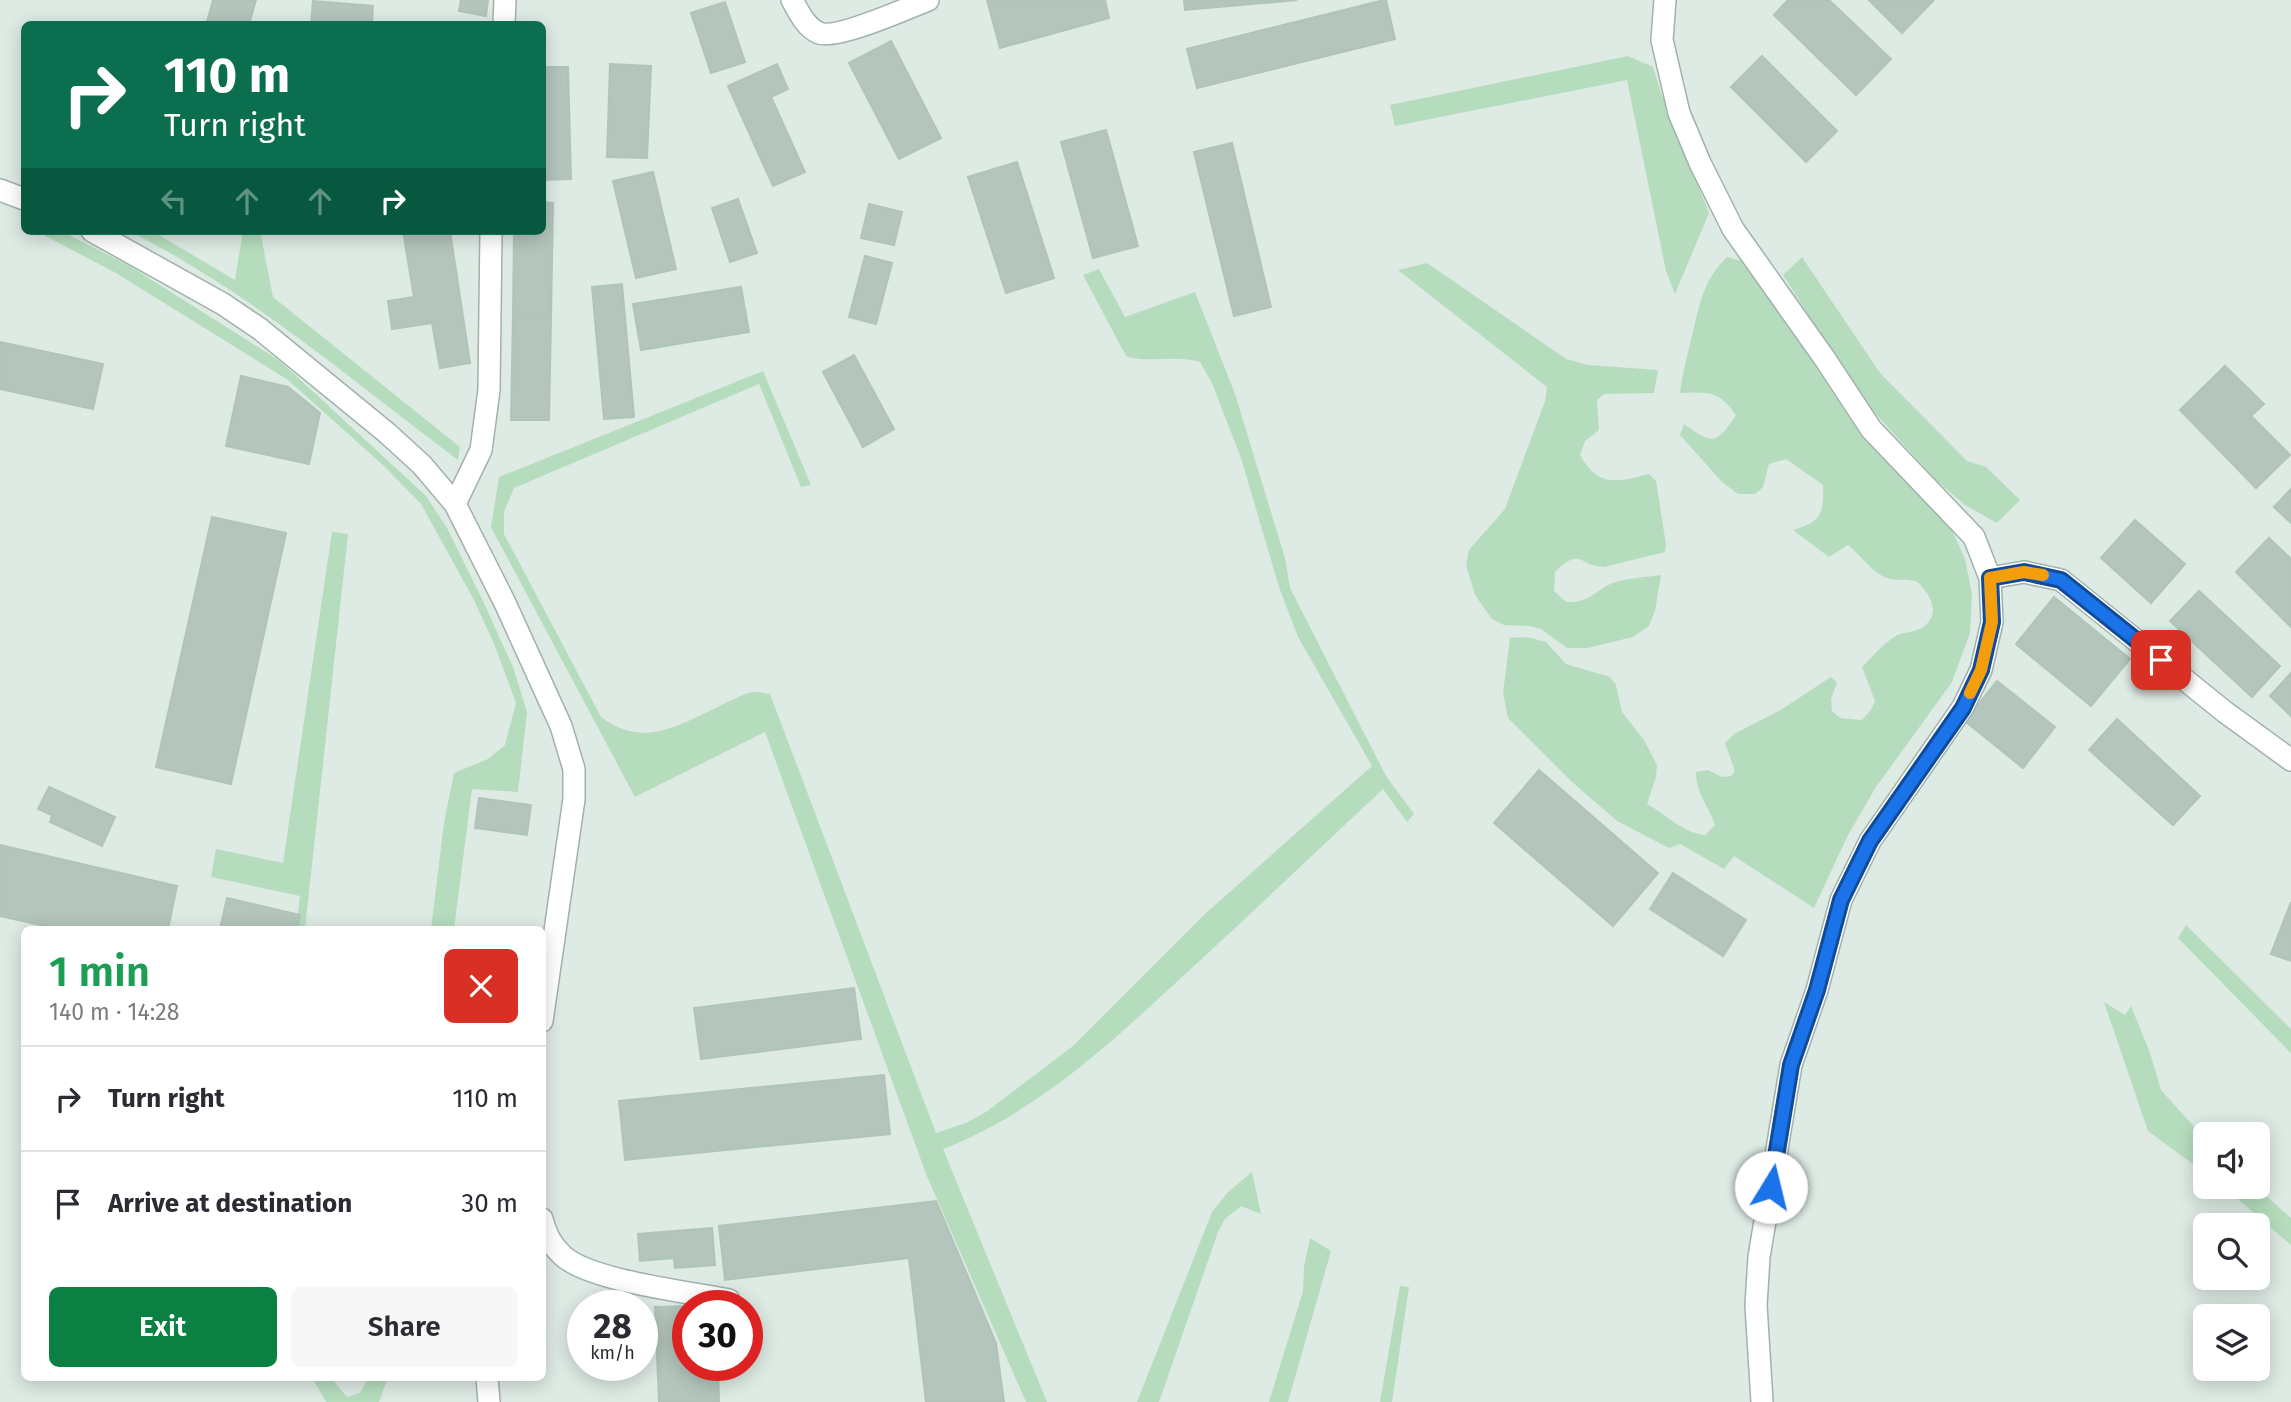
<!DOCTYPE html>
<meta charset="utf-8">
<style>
body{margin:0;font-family:"Fira Sans",sans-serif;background:#f7f7f7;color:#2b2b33;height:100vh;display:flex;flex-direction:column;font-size:26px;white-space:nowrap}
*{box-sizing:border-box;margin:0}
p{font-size:23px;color:#7c7c81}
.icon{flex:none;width:38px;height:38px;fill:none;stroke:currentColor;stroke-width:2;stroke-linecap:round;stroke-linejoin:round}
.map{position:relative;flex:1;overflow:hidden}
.drawer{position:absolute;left:21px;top:926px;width:525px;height:455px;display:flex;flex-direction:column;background:#fff;border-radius:10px;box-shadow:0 4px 18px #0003}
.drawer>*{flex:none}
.top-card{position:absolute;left:21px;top:21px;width:525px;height:214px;border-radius:10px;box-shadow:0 4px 18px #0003;background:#0b6e4f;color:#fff;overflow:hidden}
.buttons{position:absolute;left:2193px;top:1122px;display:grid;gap:14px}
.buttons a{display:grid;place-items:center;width:77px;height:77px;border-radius:10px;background:#fff;box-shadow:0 4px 18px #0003;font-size:35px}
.speed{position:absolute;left:567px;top:1290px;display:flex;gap:14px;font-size:35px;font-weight:700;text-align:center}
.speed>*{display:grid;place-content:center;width:91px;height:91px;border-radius:50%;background:#fff;box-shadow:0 4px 18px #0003;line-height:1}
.speed small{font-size:18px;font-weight:400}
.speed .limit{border:10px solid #d22;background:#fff;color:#111}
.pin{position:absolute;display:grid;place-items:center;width:60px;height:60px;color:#fff;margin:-30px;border-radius:14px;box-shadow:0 4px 10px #0006}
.me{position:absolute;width:77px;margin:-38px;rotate:9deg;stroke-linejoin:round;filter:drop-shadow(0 0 5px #0008)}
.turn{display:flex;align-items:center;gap:24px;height:147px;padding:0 28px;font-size:32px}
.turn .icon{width:91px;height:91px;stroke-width:2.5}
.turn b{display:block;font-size:49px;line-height:60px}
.lanes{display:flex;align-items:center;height:66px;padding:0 28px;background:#0003;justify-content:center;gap:35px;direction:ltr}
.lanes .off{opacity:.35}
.round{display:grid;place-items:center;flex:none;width:74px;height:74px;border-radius:10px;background:#f7f7f7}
.summary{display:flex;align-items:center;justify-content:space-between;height:119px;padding:0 28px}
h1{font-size:42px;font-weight:600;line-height:52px;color:#1e9e55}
.action{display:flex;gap:14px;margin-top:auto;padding:14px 28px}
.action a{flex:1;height:80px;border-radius:10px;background:#0b8043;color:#fff;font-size:28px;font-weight:600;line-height:80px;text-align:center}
.action a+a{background:#f7f7f7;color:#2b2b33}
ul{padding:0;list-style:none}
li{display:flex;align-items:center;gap:21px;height:105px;padding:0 28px;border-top:2px solid #e1e1e2}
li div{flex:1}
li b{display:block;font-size:26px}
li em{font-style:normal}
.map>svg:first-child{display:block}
</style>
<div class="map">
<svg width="2291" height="1402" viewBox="0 0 2291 1402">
<rect width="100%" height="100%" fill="#deeae4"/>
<path fill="#b5ddbd" d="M1628,56l25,11 8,26 48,120 -34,81 -9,-23 -39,-191 -232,46 -5,-21z
M36,231h25l67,34 152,96 146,135 21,32 36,73 30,66 14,45 -9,80 -46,-3 -18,140h-23l13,-106 10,-50 34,-14 17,-14 11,-42 -21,-57 -21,-46 -53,-96 -37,-38 -96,-86 -172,-107z
M129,231h23l83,49 8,-49h17l13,66 187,150 -2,13c-107,-80 -209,-169 -329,-229z
M1727,257l21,6 100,153 35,41 49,49 20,24 13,29 7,35 -2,39 -18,49 -76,105 -29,50 -33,71 -80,-52 -10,13 -44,-25 -11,4 -52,-27 -46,-40 -63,-63 -5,-25 7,-55 17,-1 19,5 20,22 44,13 6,8 6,27 22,28 13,25 -1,12 -9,27c20,11 34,28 58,31l10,-10c-7,-19 -19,-33 -19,-53l12,-2 14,7 9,-1 4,-5 -10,-28 9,-9 45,-23 52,-34 6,6 -6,16 1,12 8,7 22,2 9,-10 4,-9 -13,-34c10,-10 20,-22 32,-30 7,-5 17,-4 26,-8 23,-13 11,-35 -4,-48 -10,-2 -20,0 -29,-3 -13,-4 -27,-23 -39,-33l-19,12 -36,-27c29,-8 31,-18 30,-45l-37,-26 -17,5 -6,23 -8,7h-17l-16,-12 -42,-47 4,-11c29,21 32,21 52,-9 -17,-24 -27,-23 -56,-22 2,-17 6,-32 10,-49 9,-33 10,-61 37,-87z
M1802,257l78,116 87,88 19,6 34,33 -23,23 -32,-18 -30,-26 -72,-79 -80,-125z
M1427,263l139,96 22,6 70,5 -4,23 -50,1 -7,6 2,30 -14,11 -5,14c19,33 36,27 69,19l7,7 10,64 -1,7 -61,15c-25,-1 -23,-21 -49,5l-1,19 12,11c27,1 28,-13 50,-20 14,-4 31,-5 45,-7l-6,36 -6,15 -16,11 -45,11h-21l-26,-19 -12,-3 -25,-1 -12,-6 -17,-24 -9,-30 3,-15 36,-41 40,-108 2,-14 -149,-117z
M1099,269l26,48 70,-25 40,102 50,164 5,30 96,188 28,38 -7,8 -24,-33c-63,59 -126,119 -189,177 -77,71 -153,145 -251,183l104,253h-21l-100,-228 -161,-442 -130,65 -144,-270 8,-50 264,-106 48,114 -10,2 -42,-103 -245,104 -10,24v22l97,183c45,34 83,5 127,-15 8,-3 17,-9 25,-10 6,0 12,1 17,2l166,439 30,-10 20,-11 87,-66 133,-133 166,-147 -74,-129 -19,-50 -38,-129 -29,-75 -12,-21c-24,-8 -50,2 -74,-6l-43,-81z
M332,532l16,2 -43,395h-9l4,-33 -89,-19 5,-28 67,14z
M2186,925l105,104v24l-113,-115z
M2104,1002l21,13 6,-9 19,47 11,37 44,49v34l-57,-42z
M1252,1172l9,42 -20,-8 -16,13 -7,13 -59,170h-22l75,-190 16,-20z
M2224,1187h32l35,31v27z
M1310,1238l21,13 -43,151h-19l34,-111 1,-24z
M1400,1286l9,1 -17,115h-12z
M312,1377h18l17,20 13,-4 9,-16h19l-9,25h-53z"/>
<path fill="#b3c5bc" stroke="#b0c4ba" stroke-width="2" d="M213,0h43l-7,24h-35l-7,-2z
M461,0h27l-2,16 -27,-5z
M987,0h118l4,18 -109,30z
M1184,0h113l-112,10z
M1384,0h2l9,39 -198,49 -10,-39z
M1788,0h41l62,59 -35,36 -82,-80z
M1869,0h62l2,1 -31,32z
M313,1l60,5 -1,18h-61z
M725,2l20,60 -34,11 -20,-60z
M891,41l50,97 -42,21 -50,-96z
M1762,56l75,75 -31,31 -75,-75z
M610,64l41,2 -4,92 -40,-1z
M777,64l11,25 -17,8 34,75 -32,14 -45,-100z
M542,67h26l3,112 -29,1z
M1106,130l32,116 -45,12 -32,-116z
M1232,143l39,164 -37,9 -40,-164z
M1017,162l37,116 -48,15 -38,-116z
M653,172l23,97 -40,9 -23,-97z
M738,199l19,54 -27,9 -18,-54z
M542,202l11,1 -2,114 -38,-1 1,-85h28z
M869,204l33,8 -8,33 -33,-7z
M403,231h47l20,132 -30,5 -8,-45 -40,6 -4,-28 26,-4z
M865,256l27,7 -16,61 -27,-7z
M622,284l12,133 -30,2 -12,-132z
M741,287l8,45 -108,18 -8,-46z
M513,316l38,1 -2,103h-38z
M0,342l103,22 -10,45 -93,-20z
M854,355l40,74 -31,18 -40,-75z
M2225,366l39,38 -13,12 39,39 -34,33 -76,-78z
M241,376l47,11 32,26 -11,51 -83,-18z
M2291,489v34l-17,-16z
M212,517l74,16 -55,251 -75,-17z
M2135,520l50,44 -34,39 -50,-45z
M2269,538l22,21v68l-55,-55z
M2199,591l81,75 -28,31 -82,-76z
M2054,597l76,62 -39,47 -75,-62z
M2291,673v43l-21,-20z
M1997,681l58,46 -32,41 -58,-47z
M2117,719l83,77 -27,29 -84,-75z
M1539,770l119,103 -45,53 -119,-103z
M49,787l66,30 -13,29 -52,-24 2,-7 -14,-6z
M479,798l52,7 -4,30 -52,-7z
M0,845l177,41 -9,43h-110l-58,-13z
M1673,873l73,47 -23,36 -73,-47z
M227,898l73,17 -3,14h-77z
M2291,902v59l-20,-7z
M854,988l7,51 -160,20 -7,-51z
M884,1075l6,59 -265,26 -6,-59z
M936,1201l60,142 8,59h-78l-17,-144 -184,22 -6,-54z
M712,1228l3,37 -40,3 -1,-10 -34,3 -2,-27z
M688,1306v59h30l1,37h-60l-4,-95z"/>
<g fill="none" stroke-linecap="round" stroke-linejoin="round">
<defs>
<path id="service" d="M542,1219c4,15 9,26 21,37 28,25 126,36 166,44"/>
<path id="minor" d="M792,0c7,12 13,27 27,33 17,7 89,-25 109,-33
M1665,0l-3,40 17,73 21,50 33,66 92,130 46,70 103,108 16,41 2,44 -11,48 -18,37 -93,134 -29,59 -24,90 -26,75 -32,192 -3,48 6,97
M504,24l1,-24
M0,190l24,9
M92,231l131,73 37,25 127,104 35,32 33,39 50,99 56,123 13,43v30l-32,222
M455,504l26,-54 8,-60 2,-159
M1990,578l34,-6 37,8 164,132 66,48
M487,1377l2,25"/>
</defs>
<use href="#service" stroke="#a1b2ab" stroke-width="24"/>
<use href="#minor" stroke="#a1b2ab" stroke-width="24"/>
<use href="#service" stroke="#fff" stroke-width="21"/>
<use href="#minor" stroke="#fff" stroke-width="21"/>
</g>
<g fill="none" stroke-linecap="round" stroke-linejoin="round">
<defs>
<path id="route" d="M1771,1187l20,-122 26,-75 24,-90 29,-59 93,-133 18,-38 11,-48 -2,-44 34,-6 37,8 100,80"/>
</defs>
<use href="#route" stroke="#114b97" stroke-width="18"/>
<use href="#route" stroke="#1a73e8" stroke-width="12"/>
<path stroke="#f59e0b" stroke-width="12" d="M1970,693l11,-23 11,-48 -2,-44 34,-6 19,3"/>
</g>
</svg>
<div class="buttons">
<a><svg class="icon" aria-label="sound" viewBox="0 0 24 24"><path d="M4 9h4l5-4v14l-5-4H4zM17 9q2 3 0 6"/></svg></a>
<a><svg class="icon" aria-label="search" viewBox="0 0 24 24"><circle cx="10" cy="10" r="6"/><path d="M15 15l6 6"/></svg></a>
<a><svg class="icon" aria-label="layers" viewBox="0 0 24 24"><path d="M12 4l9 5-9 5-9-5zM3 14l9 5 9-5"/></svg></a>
</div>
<div class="speed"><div>28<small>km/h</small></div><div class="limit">30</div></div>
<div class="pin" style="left:2161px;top:660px;background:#d93025"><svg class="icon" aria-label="arrive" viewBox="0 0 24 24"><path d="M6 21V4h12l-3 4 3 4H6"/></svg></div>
<svg class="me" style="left:1771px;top:1187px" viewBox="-20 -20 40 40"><circle r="19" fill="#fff"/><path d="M0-13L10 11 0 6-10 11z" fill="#1a73e8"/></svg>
<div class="top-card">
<div class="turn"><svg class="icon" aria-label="right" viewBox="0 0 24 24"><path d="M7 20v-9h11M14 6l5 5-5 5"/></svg><div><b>110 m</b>Turn right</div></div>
<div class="lanes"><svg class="icon off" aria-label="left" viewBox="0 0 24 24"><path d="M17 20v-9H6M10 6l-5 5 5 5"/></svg><svg class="icon off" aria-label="ahead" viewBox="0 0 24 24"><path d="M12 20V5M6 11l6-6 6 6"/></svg><svg class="icon off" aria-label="ahead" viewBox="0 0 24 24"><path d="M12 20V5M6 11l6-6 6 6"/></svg><svg class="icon" aria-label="right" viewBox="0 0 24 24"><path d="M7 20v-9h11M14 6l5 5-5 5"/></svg></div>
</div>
<section class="drawer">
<div class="summary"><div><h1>1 min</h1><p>140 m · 14:28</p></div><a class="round" style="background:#d93025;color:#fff"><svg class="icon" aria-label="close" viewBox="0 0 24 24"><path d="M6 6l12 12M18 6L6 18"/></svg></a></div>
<ul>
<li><svg class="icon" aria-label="right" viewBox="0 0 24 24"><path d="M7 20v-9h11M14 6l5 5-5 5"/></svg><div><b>Turn right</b></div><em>110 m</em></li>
<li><svg class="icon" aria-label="arrive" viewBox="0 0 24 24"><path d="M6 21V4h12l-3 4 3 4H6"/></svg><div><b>Arrive at destination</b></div><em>30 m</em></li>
</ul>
<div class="action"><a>Exit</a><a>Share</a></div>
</section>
</div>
